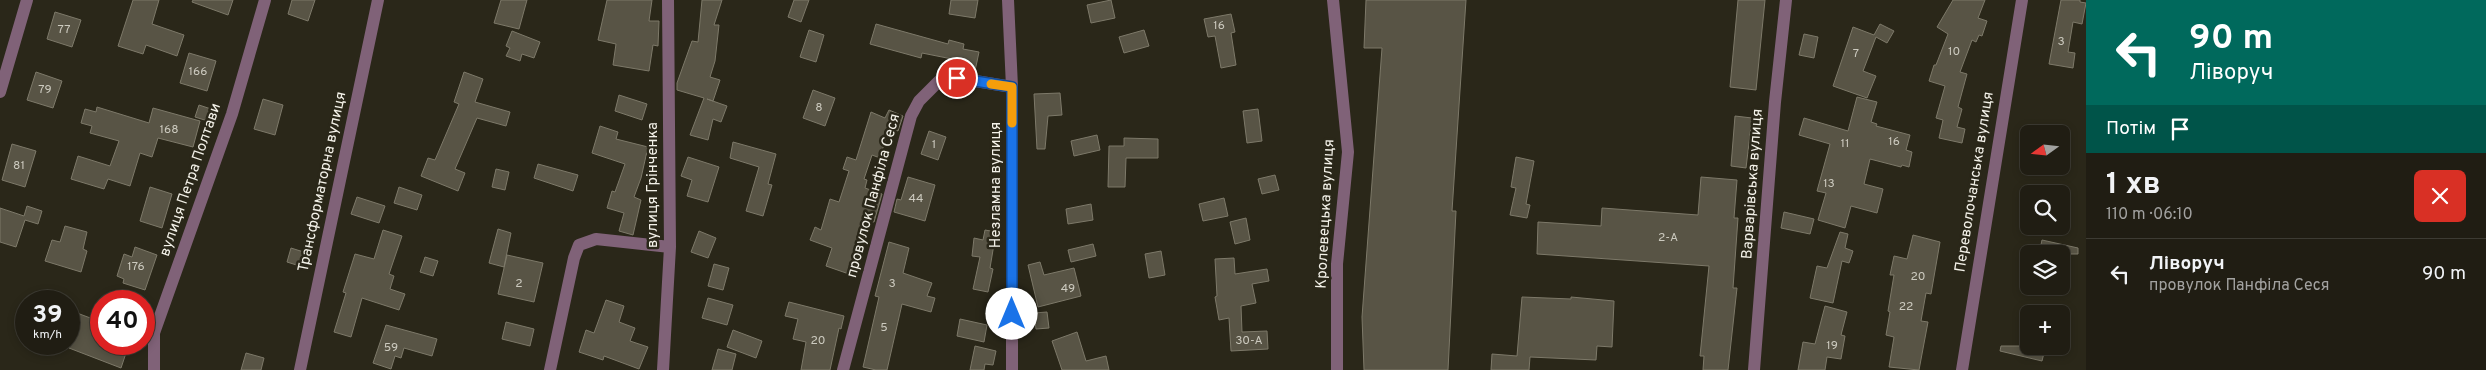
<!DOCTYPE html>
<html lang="uk">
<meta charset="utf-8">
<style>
body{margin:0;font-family:Overpass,sans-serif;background:#2d2a21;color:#f1f3f6;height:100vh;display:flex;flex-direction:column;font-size:19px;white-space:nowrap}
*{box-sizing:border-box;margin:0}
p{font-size:16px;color:#a2a2a0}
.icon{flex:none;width:28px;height:28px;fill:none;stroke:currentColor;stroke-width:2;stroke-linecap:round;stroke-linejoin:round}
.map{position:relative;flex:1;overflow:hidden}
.sheet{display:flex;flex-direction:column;background:#201d13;width:400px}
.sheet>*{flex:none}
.banner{background:#00695c;color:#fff;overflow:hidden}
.needle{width:32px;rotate:255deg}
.fabs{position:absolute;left:2020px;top:125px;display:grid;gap:10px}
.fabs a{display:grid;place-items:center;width:50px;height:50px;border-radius:8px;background:#201d13;box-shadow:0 2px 8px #0003,0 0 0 1px #3d3b33;font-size:25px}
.speed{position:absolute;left:15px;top:290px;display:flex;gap:10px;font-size:25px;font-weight:700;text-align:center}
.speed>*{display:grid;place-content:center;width:65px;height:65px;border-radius:50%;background:#201d13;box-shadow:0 2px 8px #0003,0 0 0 1px #3d3b33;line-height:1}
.speed small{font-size:12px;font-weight:400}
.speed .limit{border:8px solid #d22;background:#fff;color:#111}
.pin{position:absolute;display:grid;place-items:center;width:42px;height:42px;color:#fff;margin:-21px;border:2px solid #fff;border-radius:50%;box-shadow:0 1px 5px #0007}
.me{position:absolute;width:55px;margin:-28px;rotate:0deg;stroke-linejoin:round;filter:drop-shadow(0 0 4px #0008)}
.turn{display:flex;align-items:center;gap:18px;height:105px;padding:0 20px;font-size:22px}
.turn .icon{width:65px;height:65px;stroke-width:2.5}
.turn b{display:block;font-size:35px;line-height:42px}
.then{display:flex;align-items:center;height:48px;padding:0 20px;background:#0003;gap:10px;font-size:19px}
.round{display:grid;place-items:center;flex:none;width:52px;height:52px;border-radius:8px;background:#2d2a21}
.head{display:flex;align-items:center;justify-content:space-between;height:85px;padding:0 20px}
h1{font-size:30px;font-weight:700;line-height:38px}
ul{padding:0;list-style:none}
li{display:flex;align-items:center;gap:15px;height:70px;padding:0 20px;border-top:1px solid #3d3b33}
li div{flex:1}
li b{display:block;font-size:19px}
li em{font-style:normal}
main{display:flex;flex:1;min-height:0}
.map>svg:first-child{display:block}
</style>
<main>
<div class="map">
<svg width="2086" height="370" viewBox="0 0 2086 370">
<rect width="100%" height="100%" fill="#2a2719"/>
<path fill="#585445" stroke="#7d7969" d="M133,0h26l-7,24 32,11 -7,21 -31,-11 -3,9 -25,-8z
M193,0h40l-5,15 -36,-13z
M292,0h23l-7,21 -20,-7z
M501,0h26l-8,29 -25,-6z
M607,0h45l-3,21h10l-1,25 -5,-1 -4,26 -36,-6 3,-21 -18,-4z
M702,0h20l-8,25h5l-4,36 -5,16 10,3 -7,21 -6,-2 20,7 -6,16 -8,-3 -5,21 -18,-5 14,-37 -27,-8v-7l15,-42 6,1z
M794,0h15l-8,22 -13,-5z
M951,0h27l-3,18 -26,-4z
M1111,0l4,18 -24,5 -4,-18z
M1366,0h100l-14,211h4l-8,159h-84l-2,-53 20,-269h-18z
M1738,0h27l-9,90 -26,-3z
M1953,0h32l-7,18 9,3 -5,15 -3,-1 -3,7 -4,-2 -12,32 7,2 -9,33 4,2 -5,18 8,2 -3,14 -23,-5 4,-18 -7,-2 9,-32 -16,-5 5,-16h2l12,-31 -11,-7z
M2061,0h19v2l6,1 -4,21 -9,-2 -5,30 7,1 -2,15 -24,-4z
M55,12l26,8 -9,27 -25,-8z
M1231,14l4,18 -4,1 5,32 -15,3 -6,-32 -7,1 -4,-18z
M876,24l72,20 1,-4 15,4 -1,5 16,3 -4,19 -24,-5 1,-7 -30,-6 -1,5 -51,-14z
M1880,24l14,7 -7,12 -11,-6 -13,34 13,5 -9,22 -34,-12 20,-59 21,8z
M809,30l15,5 -8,27 -16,-5z
M1144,30l5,16 -25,7 -5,-16z
M512,31l28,11 -6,16 -12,-4 -2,7 -14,-5 4,-8 -4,-2z
M1804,34l14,3 -4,21 -15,-3z
M189,53l27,8 -9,30 -27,-8z
M36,72l26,9 -9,27 -26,-8z
M464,72l19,7 -8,23 35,10 -4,14 -29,-8 -22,51 10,4 -7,18 -37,-15 7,-18 7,2 24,-56 -5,-2z
M813,90l22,8 -10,28 -22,-8z
M1060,93l2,22 -14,1 -3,33h-8l-3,-55z
M619,95l28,9 -5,16 -27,-9z
M1857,97l20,5 -6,20 6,2 -1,2 34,9 -4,15 6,2 -3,15 -7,-2 -1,2 -31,-8 -6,25 19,5 -6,24 -26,-7 -6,22 -27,-8 8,-27 -9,-2 13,-47 -31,-9 5,-17 44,13z
M263,99l20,6 -8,30 -21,-6z
M199,105l15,5 -3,12 -16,-5z
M97,107l52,16 4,-15 47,13 -7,26 -35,-9 -6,19 -12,-4 -10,33 -22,-7 -4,10 -33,-10 7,-23 32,10 9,-25 -29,-8 2,-7 -11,-3 4,-14 11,3z
M1258,109l4,32 -15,2 -4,-32z
M889,110l14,6 -5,15 -9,-4 -9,31 -8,-3 -8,24 3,1 -2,8 17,6 -8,28 -5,-1 -6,21h-3l-11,32 -23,-8 6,-18 -22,-8 5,-13 6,3 9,-31 9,3 10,-31 -6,-2 4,-12 9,3 15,-48 14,6z
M1735,116l17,2 -6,50 -15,-2z
M600,126l18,6 -2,7 32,8 -7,31 -7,19 7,3 -8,35 -14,-4 5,-18 -17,-5 5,-17 3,1 10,-28 -33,-11z
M929,131l17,6 -8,23 -17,-6z
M1097,135l3,15 -26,6 -3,-15z
M1124,138l34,1v19h-32l-1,29h-17l1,-41h15z
M733,142l43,12 -8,30 4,1 -9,31 -17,-5 13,-44 -29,-9z
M12,144l24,7 -11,36 -23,-7z
M688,157l31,10 -11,35 -21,-6 5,-16 -11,-4z
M1516,157l18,4 -8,43 4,1 -3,13 -17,-3 6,-27 -5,-1z
M538,164l40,11 -5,16 -39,-13z
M496,169l13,3 -4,18 -13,-3z
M1275,175l4,15 -17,4 -4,-15z
M908,177l27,8 -10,36 -31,-9 3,-13 4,1z
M1701,177l36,3 -3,38h4l-5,70h4l-9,82h-25l1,-14h-4l9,-90 -172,-12 1,-32 63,4 1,-18 96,7z
M150,187l22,7 -10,34 -22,-7z
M399,187l23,8 -5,15 -23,-7z
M357,197l28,9 -6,17 -28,-9z
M1224,198l4,18 -25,5 -4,-17z
M1091,204l2,16 -25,4 -2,-15z
M27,206l15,5 -4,13 -13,-4 -9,27 -16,-5v-34l24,8z
M1784,212l30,7 -4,15 -29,-6z
M1246,218l4,22 -15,4 -5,-22z
M65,226l22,6 -4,17 4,2 -6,21 -36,-11 7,-21 8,2z
M498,229l13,4 -7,34 -15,-4z
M383,230l19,6 -13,38 5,2 -4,13 15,5 -6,16 -37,-12 -11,39 -17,-5 12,-39 -3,-1 12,-38 19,5z
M985,230l11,2 -6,36 3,1 -5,23 -15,-3 7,-32 -8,-1 2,-18 9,2z
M699,231l17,7 -8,20 -17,-6z
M1840,232l8,2 -3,14 8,3 -4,12 -7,-2 -9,42 -23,-5 7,-32 10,2z
M1913,235l27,7 -9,52 -5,-1 -5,28 7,1 -9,48 -30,-3 5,-30 -8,-2 4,-23 -2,-1 6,-36h-4l4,-19 13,3z
M2042,240l36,8v6h-39z
M889,242l20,6 -6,25 29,10 -5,13 8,2 -4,14 -29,-8 -15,66h-11l-13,-3 16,-70 -4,-1z
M1093,244l3,12 -25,6 -3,-12z
M135,247l22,8 -12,35 -22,-7 1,-4 -7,-3 7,-22 8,3z
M291,248l19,6 -4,14 -19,-6z
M1161,251l4,24 -16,3 -4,-24z
M507,255l36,8 -9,39 -36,-8z
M425,257l13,4 -5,15 -13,-4z
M1234,258l1,16 32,-5 2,12 -17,3 4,19 -15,3 1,26 25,-1 1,18 -37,2 -2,-33 -10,2 -4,-23 2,-1 -2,-37z
M1040,262l4,13 30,-7 7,28 -43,11 -10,-42z
M714,264l15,4 -6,22 -15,-4z
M1522,297l49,2v-2l43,4 -2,46 -15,-1 -1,14 -66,-3 -1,13h-38l1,-16 25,2z
M708,298l25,7 -6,20 -25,-7z
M606,300l18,6 -5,16 16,6 -5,13 18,6 -9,22 -35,-13 -1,4 -24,-8 7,-22 8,3z
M789,302l55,14 -3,13 -2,-1 -9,42h-29l5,-28 -13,-3 5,-20 -13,-3z
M1825,306l22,6 -6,23 4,1 -4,23 -14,-2 -2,13h-27l5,-28 12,2z
M69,310l32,12v22h28l-8,24 -52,-20z
M1047,312l2,16 -13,1 -2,-16z
M960,319l27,6 -3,17 -27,-6z
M506,322l28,7 -4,17 -28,-7z
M386,325l51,14 -5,17 -28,-8 -3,10 -6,-2 -4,13 -18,-6z
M733,330l29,11 -6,17 -29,-11z
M1077,332l9,29 20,-5 3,14h-47l-10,-29z
M975,346l21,5 -3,14 -8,-1 -1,6h-14z
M2001,346h31l13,3 -3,12 -42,-10z
M718,349l18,5 -4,16h-20z
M246,353l18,5 -3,12h-20z"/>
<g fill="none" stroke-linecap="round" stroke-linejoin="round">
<path stroke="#806278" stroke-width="12" d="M1008,0l4,87v283
M1333,0l15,152 -11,112v106
M0,92l27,-92
M154,370v-37l78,-219 33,-114
M300,370l78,-370
M550,370l24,-112 5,-13 17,-6 74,8
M663,370l7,-123 -2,-247
M843,370l68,-254 8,-15 23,-23h15l55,9
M1754,370l21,-268 11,-102
M1962,370l60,-370"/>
</g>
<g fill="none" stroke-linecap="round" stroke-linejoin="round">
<defs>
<path id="route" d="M957,78l55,9v227"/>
</defs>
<use href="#route" stroke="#114b97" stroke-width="12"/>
<use href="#route" stroke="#1a73e8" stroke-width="9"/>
<path stroke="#f59e0b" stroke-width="9" d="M991,84l21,3v36"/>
</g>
<g text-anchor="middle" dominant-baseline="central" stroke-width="5" stroke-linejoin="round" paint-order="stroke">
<g font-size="12" fill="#cccabf">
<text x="1219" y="26">16</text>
<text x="64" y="30">77</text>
<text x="2061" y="42">3</text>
<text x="1954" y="52">10</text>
<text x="1856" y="54">7</text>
<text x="198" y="72">166</text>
<text x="45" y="90">79</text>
<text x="819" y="108">8</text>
<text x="169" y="130">168</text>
<text x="1894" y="142">16</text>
<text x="1845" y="144">11</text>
<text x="934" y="145">1</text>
<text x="19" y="166">81</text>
<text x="1829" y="184">13</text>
<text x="916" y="199">44</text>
<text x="1668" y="238">2-А</text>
<text x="136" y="267">176</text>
<text x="1918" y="277">20</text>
<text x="519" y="284">2</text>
<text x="892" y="284">3</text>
<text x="1068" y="289">49</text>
<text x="1906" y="307">22</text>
<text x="884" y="328">5</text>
<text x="818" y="341">20</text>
<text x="1249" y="341">30-А</text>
<text x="1832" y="346">19</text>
<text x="391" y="348">59</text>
</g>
<g font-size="15" fill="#f3f1e8" stroke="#2a2719">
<text transform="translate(191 180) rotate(-71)">вулиця Петра Полтави</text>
<text transform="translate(323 182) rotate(-78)">Трансформаторна вулиця</text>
<text transform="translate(1975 182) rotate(-81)">Переволочанська вулиця</text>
<text transform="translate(1753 184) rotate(-86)">Варварівська вулиця</text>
<text transform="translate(653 185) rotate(-90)">вулиця Грінченка</text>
<text transform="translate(996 185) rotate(-90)">Незламна вулиця</text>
<text transform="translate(874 196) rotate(-75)">провулок Панфіла Сеся</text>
<text transform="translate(1326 214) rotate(-87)">Кролевецька вулиця</text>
</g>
</g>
</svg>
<div class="fabs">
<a><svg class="needle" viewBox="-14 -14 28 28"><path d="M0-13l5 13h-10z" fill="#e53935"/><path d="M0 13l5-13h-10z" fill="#a2a2a0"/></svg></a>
<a><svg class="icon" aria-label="search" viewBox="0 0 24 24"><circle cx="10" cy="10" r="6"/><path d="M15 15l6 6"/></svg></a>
<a><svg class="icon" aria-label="layers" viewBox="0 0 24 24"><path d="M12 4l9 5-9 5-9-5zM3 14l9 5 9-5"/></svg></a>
<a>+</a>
</div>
<div class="speed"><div>39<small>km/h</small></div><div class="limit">40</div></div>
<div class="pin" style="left:957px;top:78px;background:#d93025"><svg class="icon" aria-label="arrive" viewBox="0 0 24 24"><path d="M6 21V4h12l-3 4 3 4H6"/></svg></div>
<svg class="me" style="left:1012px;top:314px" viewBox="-20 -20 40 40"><circle r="19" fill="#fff"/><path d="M0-13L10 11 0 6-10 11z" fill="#1a73e8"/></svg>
</div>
<section class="sheet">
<div class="banner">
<div class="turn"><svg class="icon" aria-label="left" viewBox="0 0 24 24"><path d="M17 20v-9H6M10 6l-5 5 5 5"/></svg><div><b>90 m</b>Ліворуч</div></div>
<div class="then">Потім<svg class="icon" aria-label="arrive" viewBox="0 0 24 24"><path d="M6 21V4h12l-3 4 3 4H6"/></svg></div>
</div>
<div class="head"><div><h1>1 хв</h1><p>110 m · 06:10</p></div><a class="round" style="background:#d93025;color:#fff"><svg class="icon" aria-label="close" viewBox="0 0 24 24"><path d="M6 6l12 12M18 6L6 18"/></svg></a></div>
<ul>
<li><svg class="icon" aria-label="left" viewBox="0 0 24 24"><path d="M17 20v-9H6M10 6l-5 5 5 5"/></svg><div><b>Ліворуч</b><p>провулок Панфіла Сеся</p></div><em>90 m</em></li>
</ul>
</section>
</main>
